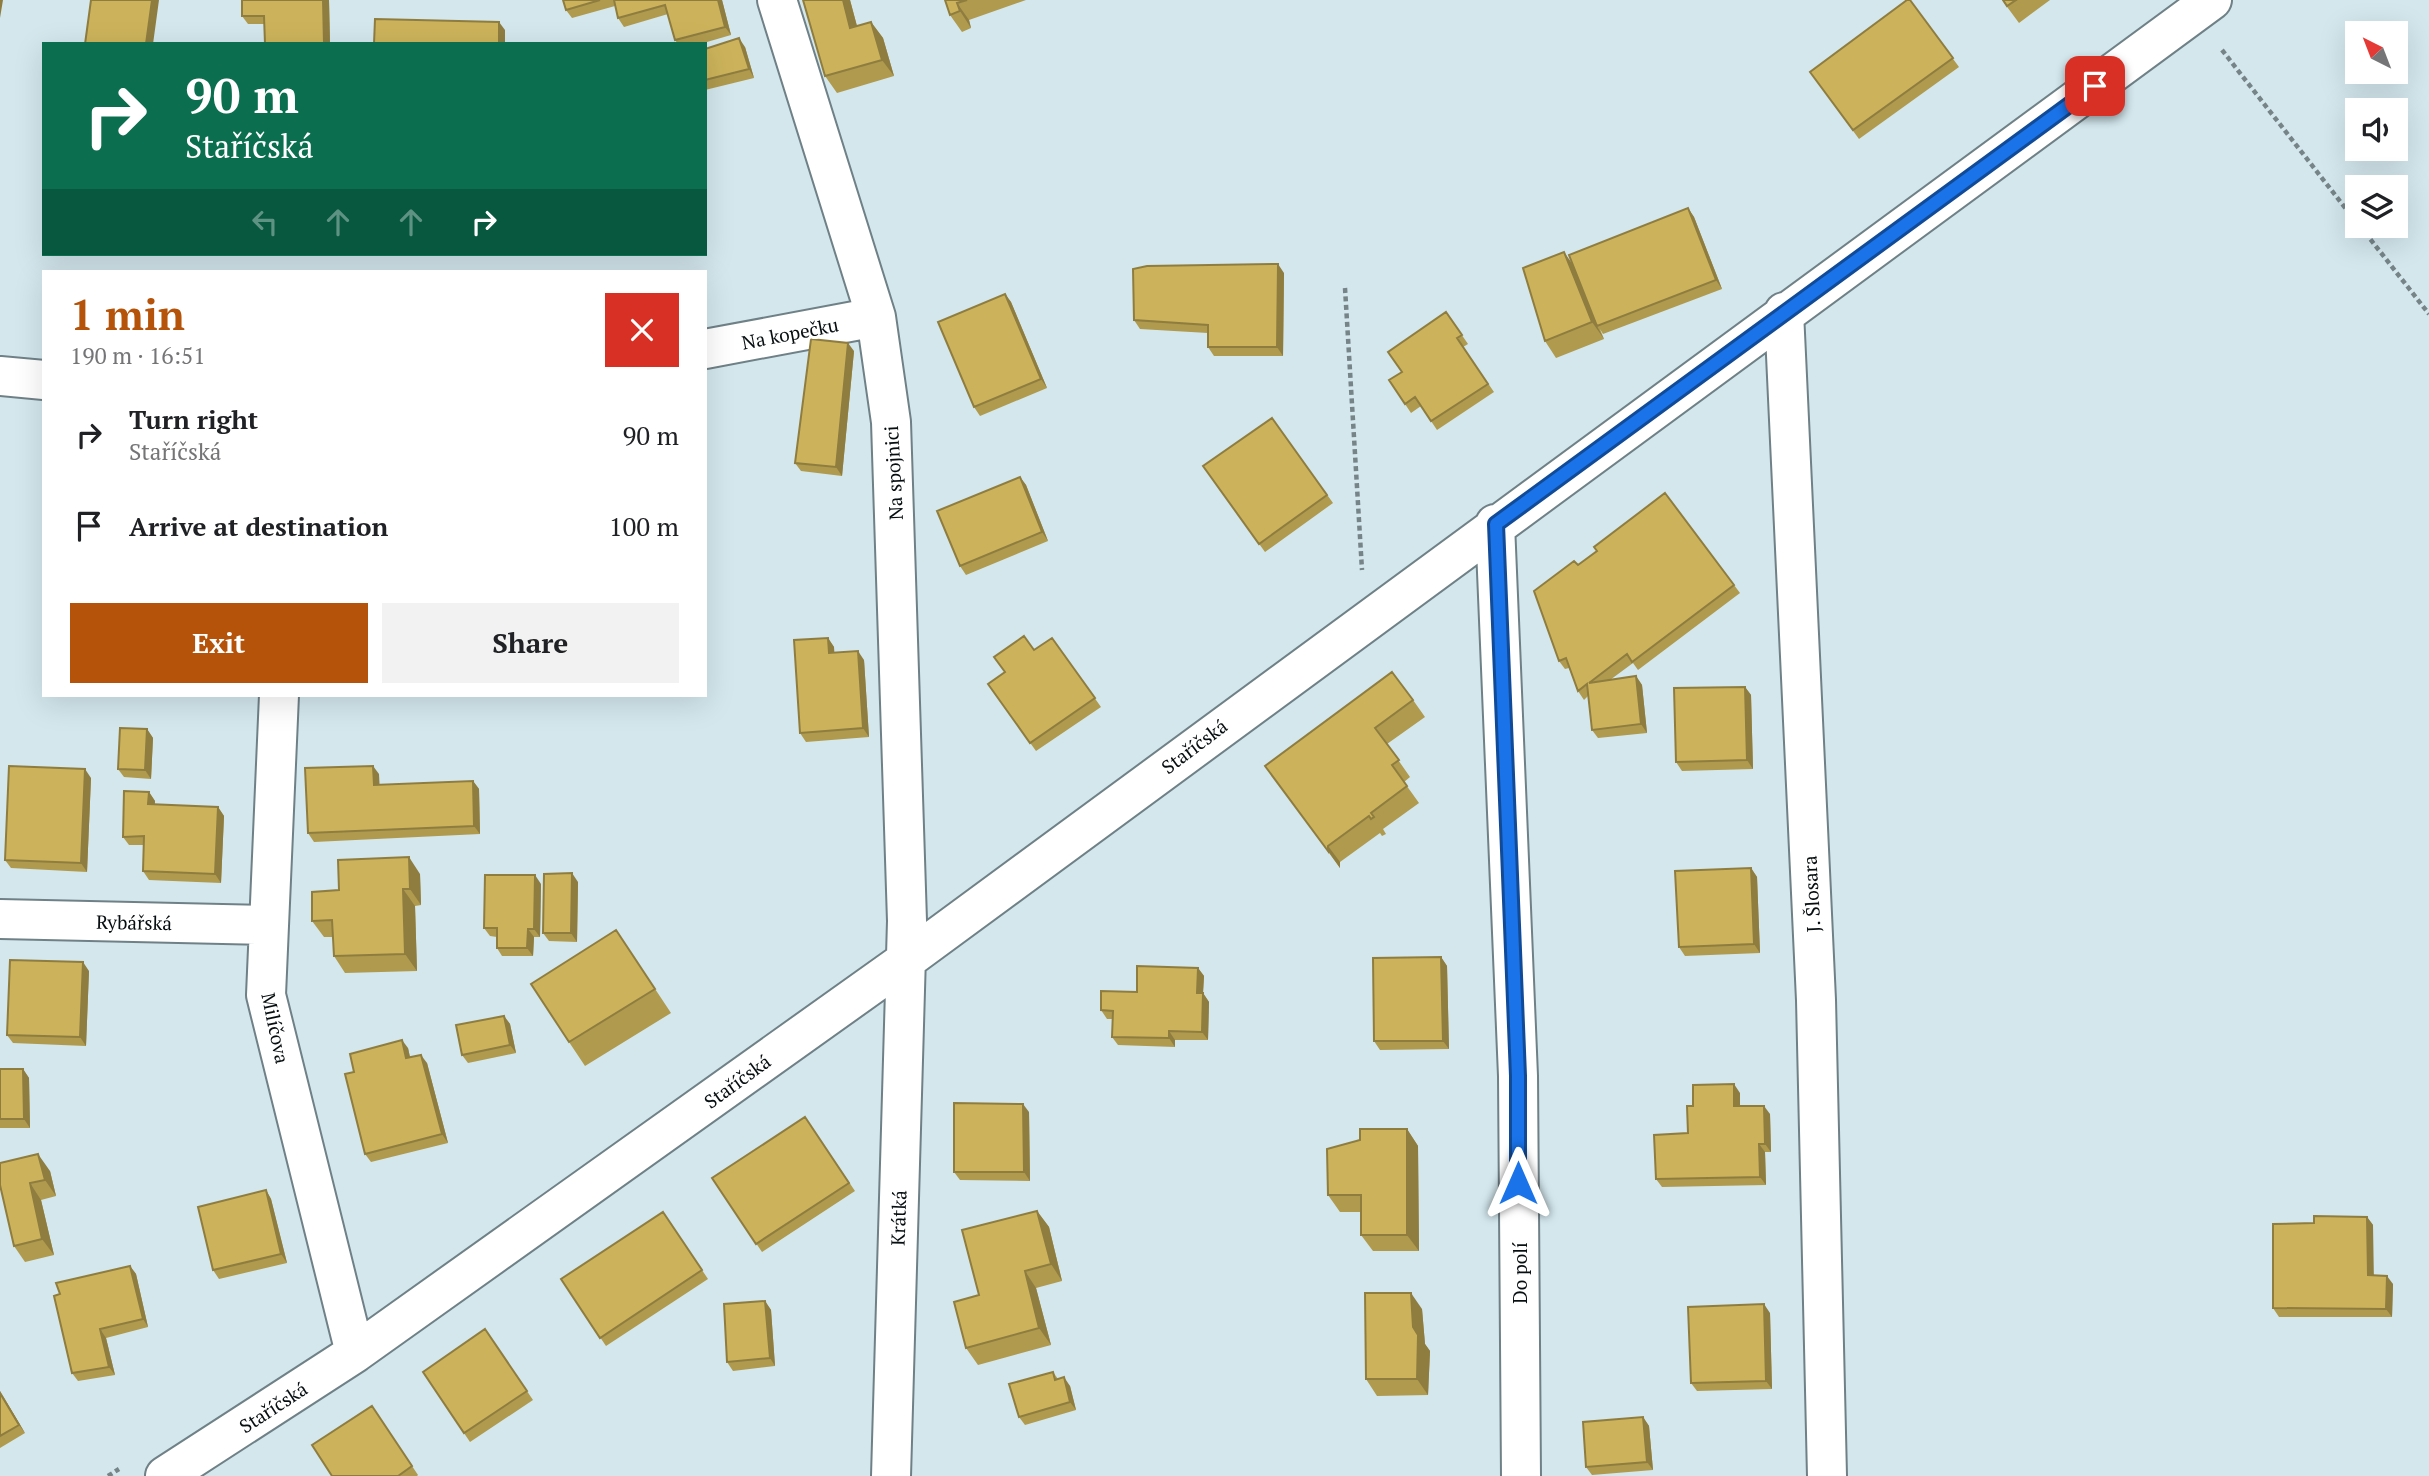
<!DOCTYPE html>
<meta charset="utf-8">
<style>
body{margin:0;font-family:"PT Serif",serif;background:#f2f2f2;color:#202124;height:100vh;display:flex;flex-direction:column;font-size:26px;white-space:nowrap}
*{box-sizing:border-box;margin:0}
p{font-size:23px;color:#757577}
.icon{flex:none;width:38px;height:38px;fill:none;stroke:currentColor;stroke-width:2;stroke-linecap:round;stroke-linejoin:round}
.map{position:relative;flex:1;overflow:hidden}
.sheet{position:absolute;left:42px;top:270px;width:665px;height:427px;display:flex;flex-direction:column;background:#fff;border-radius:0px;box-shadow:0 7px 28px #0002}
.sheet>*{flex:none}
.top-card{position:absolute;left:42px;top:42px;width:665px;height:214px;border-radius:0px;box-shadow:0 7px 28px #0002;background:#0b6e4f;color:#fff;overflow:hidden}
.needle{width:46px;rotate:318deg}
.controls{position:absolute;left:2345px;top:21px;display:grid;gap:14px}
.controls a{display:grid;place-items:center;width:63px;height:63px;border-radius:0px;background:#fff;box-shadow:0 7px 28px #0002;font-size:35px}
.pin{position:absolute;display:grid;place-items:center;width:60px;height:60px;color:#fff;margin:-30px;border-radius:14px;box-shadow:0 4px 10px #0006}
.me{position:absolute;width:77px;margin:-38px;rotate:0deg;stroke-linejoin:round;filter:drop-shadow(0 0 5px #0008)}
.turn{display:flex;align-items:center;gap:24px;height:147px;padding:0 28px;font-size:32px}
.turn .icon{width:91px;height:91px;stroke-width:2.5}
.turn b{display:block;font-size:49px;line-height:60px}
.lanes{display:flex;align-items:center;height:66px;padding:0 28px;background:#0003;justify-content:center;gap:35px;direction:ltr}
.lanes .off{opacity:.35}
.round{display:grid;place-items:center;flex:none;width:74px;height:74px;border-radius:0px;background:#f2f2f2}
.summary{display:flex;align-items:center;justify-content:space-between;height:119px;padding:0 28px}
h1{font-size:42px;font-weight:800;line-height:52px;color:#b45309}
.button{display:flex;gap:14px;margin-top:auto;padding:14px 28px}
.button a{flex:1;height:80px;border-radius:0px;background:#b45309;color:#fff;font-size:28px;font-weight:800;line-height:80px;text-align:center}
.button a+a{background:#f2f2f2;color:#202124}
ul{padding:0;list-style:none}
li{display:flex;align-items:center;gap:21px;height:91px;padding:0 28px}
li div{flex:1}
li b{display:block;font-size:26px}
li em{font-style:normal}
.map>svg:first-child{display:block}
</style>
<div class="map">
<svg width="2429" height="1476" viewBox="0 0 2429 1476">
<rect width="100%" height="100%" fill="#d3e7ed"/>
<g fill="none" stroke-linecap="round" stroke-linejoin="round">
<defs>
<path id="street" d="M777,0l99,317 15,105 16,499 -16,555
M1784,312l32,688 11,476
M705,349l171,-32
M0,376l44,4
M1495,524l23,552 3,400
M279,695l-13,300 89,358
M0,919l268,6
M165,1476l190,-123 550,-392 1307,-961"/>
</defs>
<use href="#street" stroke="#6f8187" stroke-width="42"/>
<path stroke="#768488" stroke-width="4.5" stroke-dasharray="5 3.5" stroke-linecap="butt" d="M2222,50l135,173
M2360,226l69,88
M1345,288l17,282
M108,1476l11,-7"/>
<use href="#street" stroke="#fff" stroke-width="38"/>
</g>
<path fill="#af9a4e" d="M242,0h87l1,44 -66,-20h-16l-6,-8z
M563,0h159l9,35 -31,9h-22l-3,-4 -7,-26 -44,13 -6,-9 -3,-12 -43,12 -6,-8z
M850,0l7,26 14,-4 12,16 11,38 -57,17 -12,-17z
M945,0h81l-57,20 2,8 -9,4 -12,-17z
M1910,0l49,67 -100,72 -49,-67z
M2002,0h48l-31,23z
M745,47l9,31 -49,12v-41z
M1688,208l6,9 28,72 -119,45 -3,-5 4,10 -48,19 -11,-17 28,-77z
M1284,273l-1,83h-69l-6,-9v-14l-68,-4 -6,-9z
M1005,294l6,8 36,86 -67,28 -6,-9z
M1446,312l22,32 -5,3 31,45 -57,38 -16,-24 -10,7 -6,-9 -3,-32z
M854,351l-12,125 -41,-5 -6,-8z
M1272,418l61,85 -68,49 -62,-86z
M1020,477l6,8 22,56 -82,34 -6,-9z
M1665,493l75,100 -102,77 -5,-7 -23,17 26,-4 6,9 5,48 -49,5 -6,-8 -4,-34 -4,4 -6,-9 -9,-23 -4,1 -6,-8 19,-96 19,-14 -3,-4z
M828,638l6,9v6l30,7 5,77 -63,5 -6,-9z
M1052,638l49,69 -65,44 -48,-67z
M1745,687l6,8 2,74 -71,2 -6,-9z
M1413,700l12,17 -38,27 23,33 -6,5 15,21 -36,26 3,5 -4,2 -2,-3 -40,29v6l-63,-86z
M147,729l6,9 -2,41 -27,-2 -6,-8z
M379,774v11l94,-4 6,8 1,45 -166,8 -6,-9z
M91,778l-4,94 -76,-4 -6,-8z
M149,792l6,9v3l63,3 6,9 -3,67 -72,-3 -6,-9 1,-26h-15l-6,-8z
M1751,868l6,9 3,76 -75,3 -6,-9z
M420,874l1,31 -6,1 2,65 -72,2 -11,-17 -1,-19h-9l-12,-16 27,-31z
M578,882l-1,60 -28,-1 -6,-8z
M541,884l-1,53h-6l-1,19h-31l-5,-8v-11l-7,-1 -6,-8z
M616,930l55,83 -86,53 -16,-24z
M1441,957l6,9 2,83 -69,1 -6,-9z
M1198,968l6,8 -1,17 6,9 -1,38h-33v7l-57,-2 -6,-8 1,-18h-6l-6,-9 36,-18z
M89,971l-3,75 -73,-3 -6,-8z
M504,1016l6,8 6,29 -48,10 -6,-8z
M408,1048l2,9 17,6 21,80 -77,19 -6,-8 -11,-82z
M0,1069h23l6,9 1,50h-30z
M1740,1093v13l30,8 1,38h-6l1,33 -104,2 -6,-8 32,-46 5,-27z
M1029,1112l1,69 -70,-1 -6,-8z
M805,1117l50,74 -93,61 -50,-74z
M1407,1129l11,17 1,105h-46l-12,-16v-23h-21l-12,-17z
M50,1171l6,25 -15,4 13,55 -29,7 -11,-16 -14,-61z
M266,1190l5,9 16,64 -68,16 -6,-9z
M1037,1211l12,16 13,54 -26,7 15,57 -73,20 -12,-17 13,-53z
M663,1212l45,67 -102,67 -45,-67z
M2367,1217l6,8v50l20,9 -1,33h-113l-6,-9 41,-85z
M130,1266l6,8 12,53 -42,11 9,37 -37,6 -6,-8z
M765,1301l6,9 4,56 -42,5 -6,-9z
M1422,1309l3,35 5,7 -2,44 -51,1 -11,-17z
M1770,1313l2,76 -75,2 -6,-8z
M485,1329l48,71 -63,42 -47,-70z
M1053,1372l5,7 12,7 6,24 -51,15 -6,-8z
M0,1391l25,42 -25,15z
M372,1406l46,69 -1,1h-85z
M1643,1417l6,9 4,44 -61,5 -6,-8z"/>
<path fill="#8f7d40" d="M0,0h3l-3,18z
M152,0h7l-6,44h-7z
M323,0h6l1,44h-6z
M718,0h4l9,35 -6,-8z
M843,0h7l12,45 -12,-17z
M957,3l12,17 2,8 -11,-17z
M499,22l6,8v14h-6z
M871,22l12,16 11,38 -12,-16z
M739,38l6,9 9,31 -5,-9z
M1688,208l6,9 28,72 -6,-9z
M1564,252l12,17 21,57 7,13 -12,-17z
M1278,264l6,9 -1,83 -6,-9z
M1005,294l6,8 36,86 -6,-9z
M848,343l6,8 -12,125 -6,-9z
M1020,477l6,8 22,56 -6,-9z
M828,638l6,9 1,14 -6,-8z
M858,651l6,9 5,77 -6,-9z
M1636,676l6,9 5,48 -6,-9z
M1745,687l6,8 2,74 -6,-9z
M147,729l6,9 -2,41 -6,-9z
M373,766l6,8 1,19 -6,-8z
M85,769l6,9 -4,94 -6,-9z
M473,781l6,8 1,45 -6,-8z
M149,792l6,9 -1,11 -6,-8z
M218,807l6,9 -3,67 -6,-9z
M1328,846l12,16v6l-12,-17z
M409,857l11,17 1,31 -11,-16z
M1751,868l6,9 3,76 -6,-9z
M572,873l6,9 -1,60 -6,-9z
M535,875l6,9 -1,53 -6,-8z
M403,889l12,17 2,65 -12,-17z
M528,929l6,8 -1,19 -6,-8z
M1441,957l6,9 2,83 -6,-8z
M83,962l6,9 -3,75 -6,-9z
M1198,968l6,8 -1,17 6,9 -1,38 -6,-8 -5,-39z
M504,1016l6,8 6,29 -6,-8z
M1169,1031l6,9v7l-6,-9z
M402,1040l6,8 4,19 -6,-9z
M421,1055l6,8 21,80 -6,-9z
M23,1069l6,9 1,50 -6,-9z
M1734,1084l6,9v22l-6,-9z
M1023,1104l6,8 1,69 -6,-9z
M1764,1106l6,8 1,38 -6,-8z
M1407,1129l11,17 1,105 -12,-16z
M1759,1144l6,8 1,33 -6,-8z
M38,1154l12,17 6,25 -11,-16z
M30,1183l11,17 13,55 -12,-16z
M266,1190l5,9 16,64 -6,-9z
M1037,1211l12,16 13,54 -11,-17z
M2367,1217l6,8 1,59 -6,-9z
M130,1266l6,8 12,53 -5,-8z
M1025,1271l11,17 15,57 -12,-17z
M2387,1276l6,8 -1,33 -6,-8z
M1411,1293l11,16 3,35 5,7 -2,44 -11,-16z
M765,1301l6,9 4,56 -5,-8z
M1764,1304l6,9 2,76 -6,-8z
M100,1329l6,9 9,37 -6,-8z
M1064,1377l6,9 6,24 -6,-8z
M0,1391l25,42 -6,-8z
M1643,1417l6,9 4,44 -6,-8z"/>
<path fill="#ccb35b" stroke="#8f7d40" stroke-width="2" d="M91,0h61l-6,44h-61z
M242,0h81l1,44h-59l-1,-28h-22z
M563,0h37l-34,10z
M614,0h104l7,27 -50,13 -10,-35 -47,13z
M803,0h40l7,28 21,-6 11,38 -57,16z
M945,0h22l-10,3 3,8 -10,4z
M1907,0h3l43,58 -100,72 -43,-58z
M2003,0h13l-9,6z
M375,19l124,3v22h-125z
M739,38l10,31 -44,11v-31z
M1688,208l28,72 -119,46 -28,-71z
M1564,252l28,70 -47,19 -22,-73z
M1278,264l-1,83h-69v-22l-74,-5 -1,-51 14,-3z
M1005,294l36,85 -67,28 -36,-85z
M1446,312l16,23 -5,3 31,46 -57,37 -16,-24 -10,7 -16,-24 13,-8 -14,-20z
M811,339l37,4 -12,124 -41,-4z
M1272,418l55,77 -68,49 -56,-78z
M1020,477l22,55 -82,34 -23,-55z
M1665,493l69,92 -102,77 -5,-8 -38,29 47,-7 5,48 -49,6 -5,-46 -9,7 -12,-33 -7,3 -25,-70 40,-30 4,4 19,-14 -3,-4z
M1024,636l10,14 18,-12 43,60 -65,45 -42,-59 17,-12 -11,-15z
M828,638l1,15 29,-2 5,77 -63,5 -6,-93z
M1392,672l21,28 -38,28 24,32 -7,5 15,21 -36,27 3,4 -3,2 -2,-3 -41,30v5l-63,-85z
M1745,687l2,73 -71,2 -2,-74z
M120,728l27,1 -2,41 -27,-1z
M9,766l76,3 -4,94 -76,-3z
M373,766l1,19 99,-4 1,45 -166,7 -3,-65z
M124,791l25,1 -1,12 70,3 -3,67 -72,-3 1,-35 -21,1z
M409,857l1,32h-7l2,65 -71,2 -2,-36 -20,1v-29l27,-2 -1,-30z
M1751,868l3,76 -75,3 -4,-76z
M572,873l-1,60h-28l1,-59z
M485,875h50l-1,54h-6l-1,19h-30v-20h-13z
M616,930l39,59 -86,53 -38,-58z
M1441,957l2,84h-69l-1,-83z
M10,960l73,2 -3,75 -73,-2z
M1137,966l61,2 -1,25h6l-1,39 -33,-1v7l-57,-1 1,-26 -12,-1v-19l36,1z
M504,1016l6,29 -48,10 -6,-30z
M402,1040l4,18 15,-3 21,79 -77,20 -20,-80 9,-2 -4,-18z
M0,1069h23l1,50h-24z
M1734,1084v22h30l1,38h-6l1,33 -104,2 -2,-44 34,-2 -1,-27h6v-21z
M954,1103l69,1 1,68h-70z
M805,1117l44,66 -93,61 -44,-66z
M1360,1129h47v106h-46v-40h-33l-1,-46 33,-9z
M38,1154l7,26 -15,3 12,56 -28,7 -14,-61v-22z
M266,1190l15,64 -68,16 -15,-63z
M1037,1211l14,53 -26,7 14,57 -73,20 -12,-46 25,-7 -17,-65z
M663,1212l39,58 -102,68 -39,-59z
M2314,1216l53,1 1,58 19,1 -1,33 -113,-1v-84l41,-1z
M130,1266l13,53 -43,10 9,38 -37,6 -18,-77 6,-2 -4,-11z
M1365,1293h46l2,34 5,8 -1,44h-51z
M765,1301l5,57 -43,4 -3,-58z
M1764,1304l2,77 -75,2 -3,-76z
M485,1329l42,62 -63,42 -41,-61z
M1053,1372l2,8 9,-3 6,25 -51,15 -10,-33z
M0,1393l19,32 -19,11z
M372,1406l40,60 -14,10h-66l-20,-31z
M1643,1417l4,45 -61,5 -3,-45z"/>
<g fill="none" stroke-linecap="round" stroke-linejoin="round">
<defs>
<path id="route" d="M1518,1183v-107l-22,-552 599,-438"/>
</defs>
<use href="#route" stroke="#114b97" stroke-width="18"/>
<use href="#route" stroke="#1a73e8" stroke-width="12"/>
</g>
<g text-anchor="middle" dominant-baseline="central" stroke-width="6" stroke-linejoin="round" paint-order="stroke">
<g font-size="19" fill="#070e10" stroke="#fff">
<text transform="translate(790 333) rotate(-11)">Na kopečku</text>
<text transform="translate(893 473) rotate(-93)">Na spojnici</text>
<text transform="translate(1194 746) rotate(-37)">Staříčská</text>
<text transform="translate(1811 894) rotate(-93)">J. Šlosara</text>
<text transform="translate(134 922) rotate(1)">Rybářská</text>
<text transform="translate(276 1028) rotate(78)">Milíčova</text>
<text transform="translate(737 1081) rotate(-36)">Staříčská</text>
<text transform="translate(898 1218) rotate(-88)">Krátká</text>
<text transform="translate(1519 1273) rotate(-90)">Do polí</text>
<text transform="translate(273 1407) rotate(-33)">Staříčská</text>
</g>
</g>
</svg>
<div class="controls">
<a><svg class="needle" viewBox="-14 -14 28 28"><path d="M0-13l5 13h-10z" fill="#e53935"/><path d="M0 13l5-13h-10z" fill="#757577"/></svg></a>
<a><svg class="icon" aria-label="sound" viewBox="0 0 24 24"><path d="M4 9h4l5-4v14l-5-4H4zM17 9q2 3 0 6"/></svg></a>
<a><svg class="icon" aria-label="layers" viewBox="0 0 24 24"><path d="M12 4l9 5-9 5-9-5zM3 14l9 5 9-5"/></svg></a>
</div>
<div class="pin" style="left:2095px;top:86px;background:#d93025"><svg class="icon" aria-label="arrive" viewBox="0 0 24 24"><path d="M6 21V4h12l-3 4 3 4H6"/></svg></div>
<svg class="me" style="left:1518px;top:1183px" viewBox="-20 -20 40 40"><path d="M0-17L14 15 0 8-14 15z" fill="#1a73e8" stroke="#fff" stroke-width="4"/></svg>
<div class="top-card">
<div class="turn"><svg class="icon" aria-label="right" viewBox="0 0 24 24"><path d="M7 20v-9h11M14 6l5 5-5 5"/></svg><div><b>90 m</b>Staříčská</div></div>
<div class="lanes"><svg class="icon off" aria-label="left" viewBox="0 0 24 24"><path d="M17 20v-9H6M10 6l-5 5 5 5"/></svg><svg class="icon off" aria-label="ahead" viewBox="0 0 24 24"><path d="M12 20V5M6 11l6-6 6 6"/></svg><svg class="icon off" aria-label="ahead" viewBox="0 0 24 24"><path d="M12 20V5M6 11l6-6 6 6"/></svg><svg class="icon" aria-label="right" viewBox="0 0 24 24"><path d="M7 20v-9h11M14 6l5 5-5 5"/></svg></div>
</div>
<section class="sheet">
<div class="summary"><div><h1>1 min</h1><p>190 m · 16:51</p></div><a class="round" style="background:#d93025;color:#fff"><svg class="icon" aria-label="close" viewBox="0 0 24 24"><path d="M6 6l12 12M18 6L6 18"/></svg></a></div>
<ul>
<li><svg class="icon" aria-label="right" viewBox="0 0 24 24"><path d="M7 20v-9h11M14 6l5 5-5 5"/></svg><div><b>Turn right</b><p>Staříčská</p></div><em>90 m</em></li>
<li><svg class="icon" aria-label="arrive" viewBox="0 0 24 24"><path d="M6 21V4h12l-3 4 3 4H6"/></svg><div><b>Arrive at destination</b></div><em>100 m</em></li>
</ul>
<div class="button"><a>Exit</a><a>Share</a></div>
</section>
</div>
